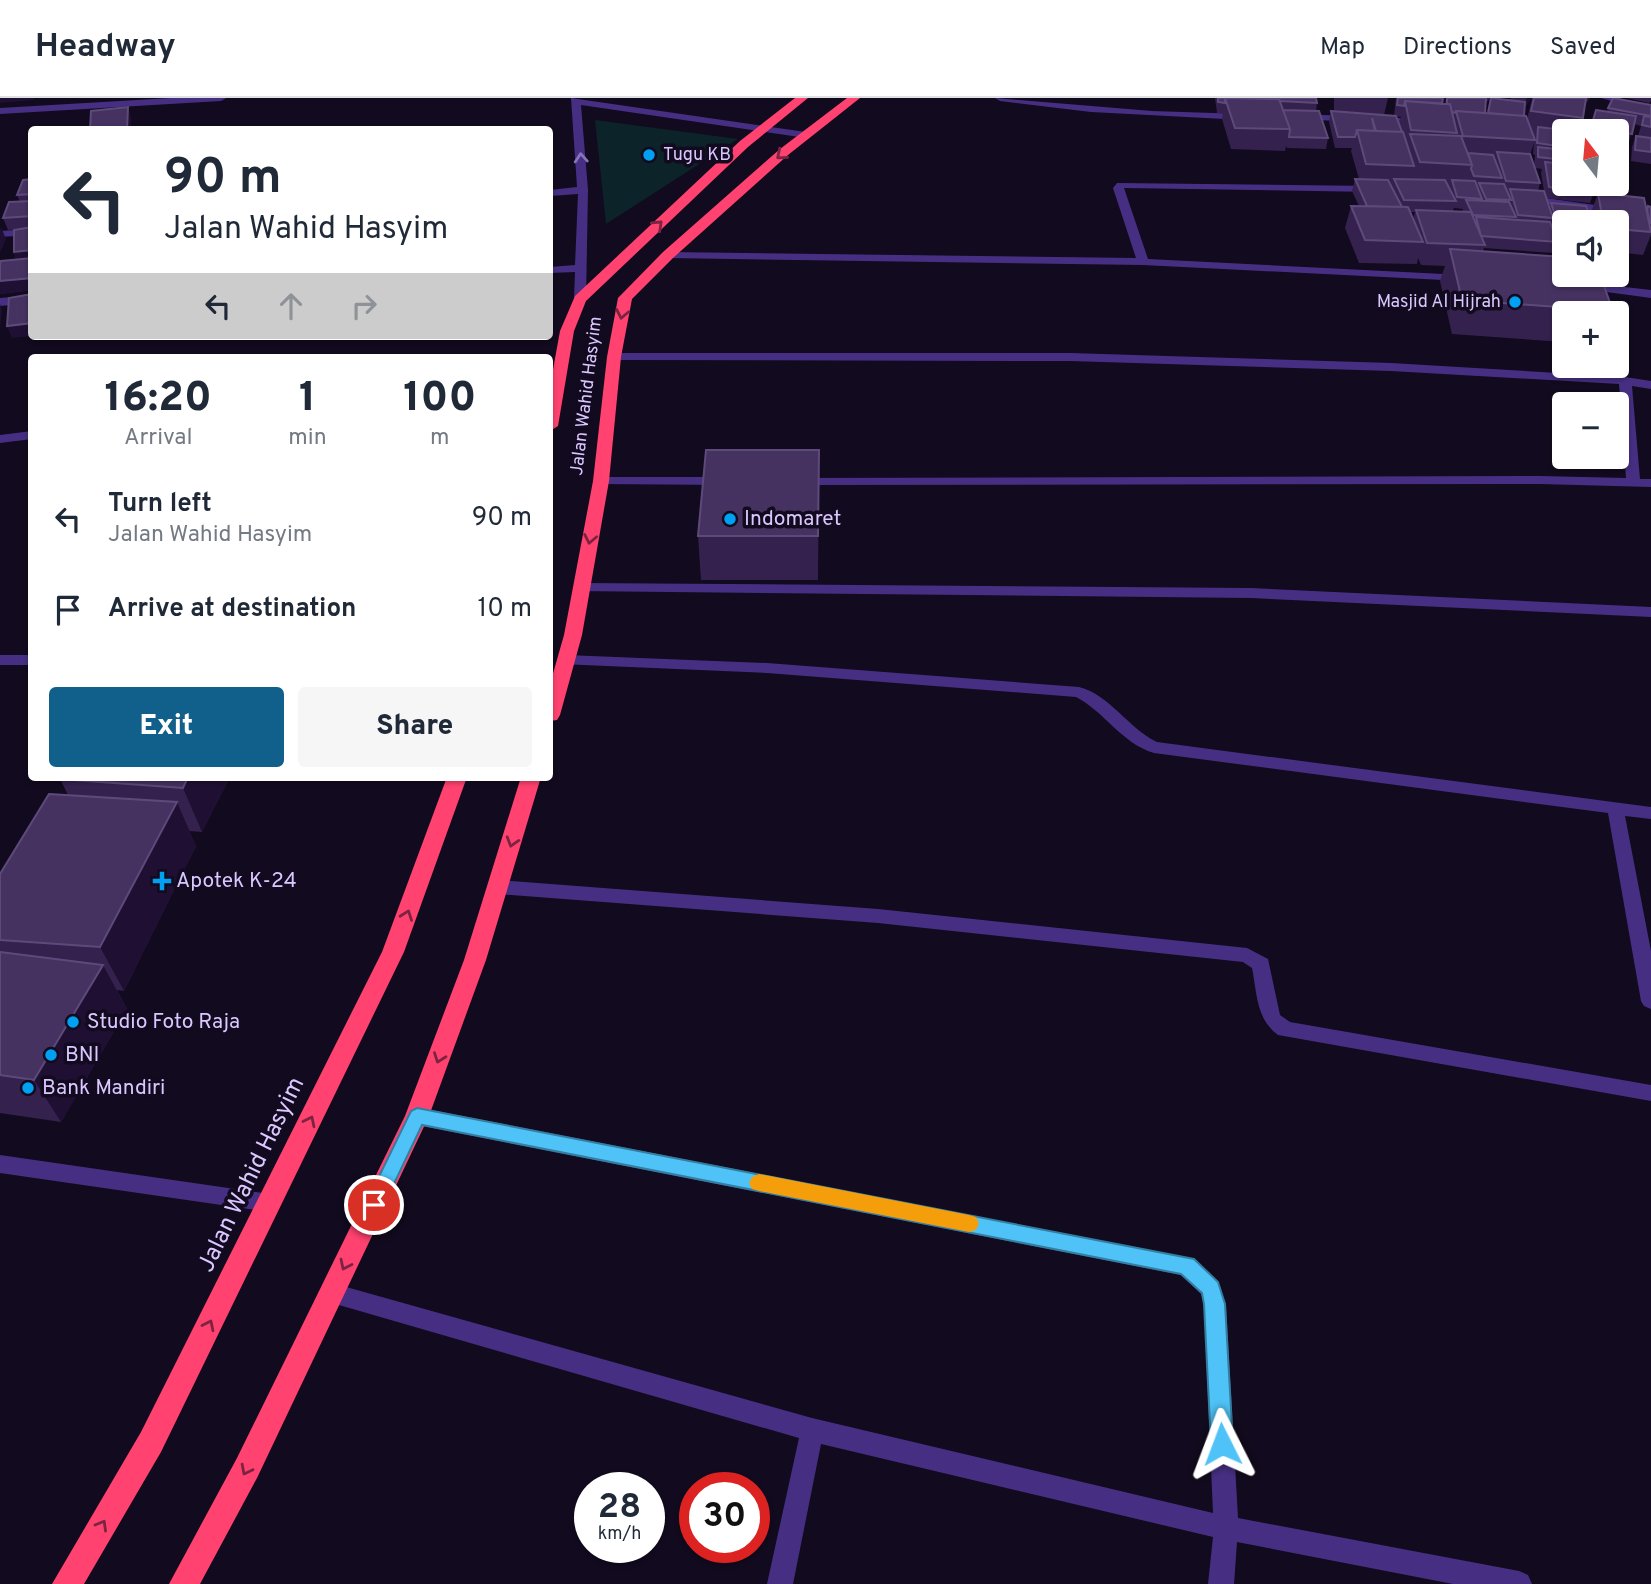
<!DOCTYPE html>
<meta charset="utf-8">
<style>
body{margin:0;font-family:Overpass,sans-serif;background:#f6f6f7;color:#1f2937;height:100vh;display:flex;flex-direction:column;font-size:26px;white-space:nowrap}
*{box-sizing:border-box;margin:0}
p{font-size:23px;color:#747a83}
.icon{flex:none;width:38px;height:38px;fill:none;stroke:currentColor;stroke-width:2;stroke-linecap:round;stroke-linejoin:round}
.map{position:relative;flex:1;overflow:hidden}
.details{position:absolute;left:28px;top:256px;width:525px;height:427px;display:flex;flex-direction:column;background:#fff;border-radius:7px;box-shadow:0 2px 5px #0004}
.details>*{flex:none}
.top-card{position:absolute;left:28px;top:28px;width:525px;height:214px;border-radius:7px;box-shadow:0 2px 5px #0004;background:#fff;color:#1f2937;overflow:hidden}
.needle{width:46px;rotate:344deg}
.fabs{position:absolute;left:1552px;top:21px;display:grid;gap:14px}
.fabs a{display:grid;place-items:center;width:77px;height:77px;border-radius:7px;background:#fff;box-shadow:0 2px 5px #0004;font-size:35px}
.speed{position:absolute;left:574px;top:1374px;display:flex;gap:14px;font-size:35px;font-weight:700;text-align:center}
.speed>*{display:grid;place-content:center;width:91px;height:91px;border-radius:50%;background:#fff;box-shadow:0 2px 5px #0004;line-height:1}
.speed small{font-size:18px;font-weight:400}
.speed .limit{border:10px solid #d22;background:#fff;color:#111}
.pin{position:absolute;display:grid;place-items:center;width:60px;height:60px;color:#fff;margin:-30px;border:4px solid #fff;border-radius:50%;box-shadow:0 2px 7px #0007}
.me{position:absolute;width:77px;margin:-38px;rotate:357deg;stroke-linejoin:round;filter:drop-shadow(0 0 5px #0008)}
.turn{display:flex;align-items:center;gap:24px;height:147px;padding:0 21px;font-size:32px}
.turn .icon{width:91px;height:91px;stroke-width:2.5}
.turn b{display:block;font-size:49px;line-height:60px}
.lanes{display:flex;align-items:center;height:66px;padding:0 21px;background:#0003;justify-content:center;gap:35px;direction:ltr}
.lanes .off{opacity:.35}
.eta{display:flex;justify-content:space-evenly;align-items:center;height:119px;text-align:center}
.eta b{font-size:42px;font-weight:800;line-height:49px}
.primary-button{display:flex;gap:14px;margin-top:auto;padding:14px 21px}
.primary-button a{flex:1;height:80px;border-radius:7px;background:#115f8b;color:#fff;font-size:28px;font-weight:800;line-height:80px;text-align:center}
.primary-button a+a{background:#f6f6f7;color:#1f2937}
ul{padding:0;list-style:none}
li{display:flex;align-items:center;gap:21px;height:91px;padding:0 21px}
li div{flex:1}
li b{display:block;font-size:26px}
li em{font-style:normal}
header{display:flex;align-items:center;gap:42px;box-sizing:border-box;height:98px;padding:0 35px;background:#fff;border-bottom:2px solid #e0e1e3}
header strong{font-size:33px}
nav{display:flex;gap:38px;margin-inline-start:auto;font-size:24px}
.map>svg:first-child{display:block}
</style>
<header>
<strong>Headway</strong>
<nav><a>Map</a><a>Directions</a><a>Saved</a></nav>
</header>
<div class="map">
<svg width="1651" height="1486" viewBox="0 0 1651 1486">
<rect width="100%" height="100%" fill="#120a1e"/>
<path fill="#0c2329" d="M595,22l143,19 -132,85z"/>
<g fill="none" stroke-linecap="round" stroke-linejoin="round">
<path fill="#462f82" fill-rule="evenodd" d="M1601,0h17l33,8v6z"/>
<path fill="#462f82" fill-rule="evenodd" d="M171,0h55l-5,3 -221,13v-6z
M571,0l235,34 5,3 -5,3 -225,-33 7,85 -2,109 -6,4 -6,-4 1,-27 -25,1v-6l25,-2 3,-71 -28,2v-6l27,-3z
M995,0l157,13 92,3 5,3 -5,3 -153,-8 -91,-11z
M1300,16l122,5 5,3 -5,3 -126,-6 -1,-2z
M1117,85l257,3 5,3 -5,3 -250,-4 24,71 315,16 6,3 -6,3 -320,-16 -475,-7 -6,-3 6,-3 468,6 -23,-70z
M1525,97l126,18v6l-130,-19 -1,-2z
M32,131v6l-32,2v-6z
M1581,184l70,8v8l-74,-10 -2,-2z
M32,197v8l-32,3v-8z
M614,255h456l321,10 234,14 26,4v8l-19,-3 8,93h11v8l-111,-3 -743,1 -7,-4 2,-3 748,-2 86,2 -7,-94 -228,-13 -321,-10 -460,-1 -2,-3z
M32,333v8l-32,4v-8z
M601,379h126l7,4 -7,4 -131,-1 -2,-3z
M581,485l670,5 400,19v10l-400,-19 -675,-7 -2,-3 2,-3z
M0,557h32v10h-32z
M566,557l201,8 312,24c31,8 49,41 78,55l494,65v12l-26,-3 26,135v58l-7,-3 -3,-5 -33,-188 -454,-60c-33,-10 -49,-41 -78,-56l-309,-24 -207,-9 -2,-4 2,-4z
M498,782l380,29 369,39 21,11 12,56 10,7 361,63v16l-373,-66c-22,-16 -21,-42 -26,-67l-9,-6 -365,-39 -380,-29 -6,-2 -3,-5 3,-5z
M417,1009l778,152 23,22 8,24 12,213 281,53 9,4 4,9h-79l-216,-42 -3,42h-26l5,-47 -392,-93 -28,140h-26l32,-146 -467,-135 -8,-3 -3,-7 3,-7 8,-3 480,135 401,95 -9,-208 -3,-11 -20,-19 -764,-150 -7,-3 -3,-6 3,-6z
M0,1057l270,39 8,2 3,7 -3,7 -8,2 -270,-39z"/>
<path fill="#ff426f" fill-rule="evenodd" d="M795,0h13l-60,49 -162,154 -12,30 -16,95 -8,5v-45l10,-55 15,-35 165,-155z
M847,0h13l-72,57 -115,103 -41,41 -11,58 -12,124 -27,154 -22,80 -3,5 -7,1v-37l14,-49 29,-154 14,-124 11,-59 45,-46 117,-103z
M447,679h20l-63,175 -243,500 -77,132h-32l89,-152 241,-480z
M521,679h20l-55,183 -57,156 -172,362 -57,106h-31l68,-126 168,-342 59,-156z"/>
</g>
<path fill="#35214e" fill-rule="evenodd" d="M1215,0h101l1,5 -1,8 12,27 -2,11 -39,-1 -1,-2 -1,5 -54,-2 -9,-30 1,-6h-6z
M1334,0h54l-4,17 16,13 -1,-6 2,-5 -7,-1 2,-18h49l-2,1 -1,5h3l1,-6h44l-4,5 -1,10h2l3,-15 20,2 1,-2h79l-5,6 -2,14 -4,13h-15v53l30,8 -4,11 -44,-5 3,9 2,-4 39,12 8,-22 49,16 4,-2v28l-8,20 -26,-3v-30h-53v27l-6,-1 -2,-4 -3,9 -69,-5 -1,3 130,60v2h-49v29l-112,-8 -12,-53 5,-15 -24,-1 -3,-7 -1,6 -58,-1 -14,-35 6,-22h8l-7,-15 3,-12h4l-8,-28 1,-3h-17l-6,-26 2,-11h3zM1531,0l1,1 -5,20 -3,-3 1,-9zM1534,45l-1,11 2,1 -1,11 -4,-11zM1535,70l7,1 -1,4 3,18h-6l2,-8zM1454,110l9,1 -1,3 -9,-1zM1410,114h5l-2,7z
M1613,0l38,7v33l-13,-2 3,-10 -7,-2 -6,21 -11,-2v-12h-28l7,-21 11,1z
M1627,0h24v3l-2,2z
M1636,38l15,2v26l-20,-3 1,-14z
M32,81v111l-32,4 16,-35 -2,-7 10,-23 -16,1 -5,-12 17,-16 -3,-7z
M819,352l-1,130h-117l-3,-44z
M61,679h169l-28,55 -13,-1 7,15 -72,145 -7,-1 10,19 -66,113 -61,-9v-239l68,-79 -8,-16z"/>
<path fill="#1f1033" d="M0,0h34l-1,2 -33,3z
M1527,0h4l-9,13 4,-11z
M128,9l3,11v12h-4z
M1,129l5,12 -6,14v-23z
M32,152v12l-14,2 -4,-12z
M32,180v12l-32,4v-13z
M0,206l2,6 -2,20z
M32,225v13l-20,2 -5,-12z
M819,352v43l-1,87v-44z
M188,679h42l-28,55 -19,-44z
M177,704l19,44 -72,145 -24,-44z
M103,867l24,44 -66,113 -27,-42z"/>
<path fill="#463261" stroke="#5e4a7a" stroke-width="2" d="M1218,0h55v1l-48,-1v5l-7,-1z
M1225,0l54,1 11,30 -55,-1z
M1274,0h42l1,5 -37,-2 -1,-2h-5z
M1398,0h45l-1,6 -37,-3 -1,5 -7,-1z
M1447,0h39l-1,15 -29,-2v2l-4,-1 -2,-8h-3z
M1491,0l34,4 -1,14 -36,-3z
M1534,0h52l-3,20 -52,-7z
M1613,0l38,7v11l-43,-8z
M1405,3l45,3 7,29 -46,-3z
M128,9l-1,23h-37l1,-19z
M1283,12l36,1 9,27 -39,-1 1,-8z
M1596,12l40,6 -4,18 -41,-7z
M1331,13l65,5 6,16 -26,-1 -4,-13 3,13 -18,-1 -2,7h-17z
M1456,13l70,5 9,24 -72,-4z
M1644,18l7,1v10l-9,-2z
M1538,29l35,4h-9v16l-27,-4z
M1357,32l46,2 11,34 -48,-2z
M1410,36l51,2 11,29 -52,-3z
M1636,38l15,2v14l-16,-2z
M1538,49l26,3v10l-26,-3z
M1497,54l33,2 10,29 -34,-2z
M1468,55l25,2 9,23 -28,-2 -3,-7 1,-4z
M1545,64l19,2v20h28l2,8 -45,-5z
M32,81v15l-15,1 6,-15z
M1355,81l33,1 14,27 -35,-1z
M1394,81l51,1 11,21 -52,-1z
M1452,82l23,1 7,18 -25,-2z
M1479,85l25,1 7,16 -25,-1z
M1510,91l34,2 9,27 -35,-3z
M1598,95l46,5 7,34 -34,-3v-7h-14z
M1466,102l43,2 7,15 -43,-2z
M32,103v15l-29,2 6,-16z
M1551,105l35,3 6,16h-28v15h-2z
M1351,108l57,1 15,35 -58,-2z
M1648,108l3,1v16h-1l-3,-13z
M1416,112l55,2 14,33 -58,-2z
M1476,119l74,5 7,20 -76,-6z
M32,129v23l-18,2v-22z
M1450,151l114,8v18h36l13,36 -151,-11z
M32,160v20l-32,3v-17l1,-3z
M32,196v29l-25,3 2,-28z
M706,352h113l-1,86h-120z
M61,679h127l-5,11 -123,-9z
M49,696l128,8 -77,145 -100,-7v-66z
M0,854l103,13 -69,115 -34,-5z"/>
<defs><path id="oneway-chevron" d="M-2-3.5L2.5 0L-2 3.5" fill="none" stroke-width="1.6" stroke-linecap="round" stroke-linejoin="round" transform="scale(1.75)"/></defs>
<g stroke="#7d2342">
<use href="#oneway-chevron" transform="translate(781 57) rotate(140)"/>
<use href="#oneway-chevron" transform="translate(658 127) rotate(-43)"/>
<use href="#oneway-chevron" transform="translate(622 216) rotate(101)"/>
<use href="#oneway-chevron" transform="translate(590 441) rotate(101)"/>
<use href="#oneway-chevron" transform="translate(512 744) rotate(107)"/>
<use href="#oneway-chevron" transform="translate(407 817) rotate(-70)"/>
<use href="#oneway-chevron" transform="translate(439 960) rotate(110)"/>
<use href="#oneway-chevron" transform="translate(310 1023) rotate(-64)"/>
<use href="#oneway-chevron" transform="translate(345 1167) rotate(116)"/>
<use href="#oneway-chevron" transform="translate(209 1227) rotate(-64)"/>
<use href="#oneway-chevron" transform="translate(246 1372) rotate(117)"/>
<use href="#oneway-chevron" transform="translate(102 1427) rotate(-60)"/>
</g>
<use stroke="#8973ba" href="#oneway-chevron" transform="translate(581 60) rotate(-94)"/>
<path fill="#4fc3f7" stroke="#337fa1" stroke-width="2" d="M417,1010l777,151 24,23 7,22 8,140 -3,8 -8,3 -8,-3 -3,-8 -7,-140 -2,-11 -21,-19 -759,-149 -41,86 -7,2 -6,-2 -3,-6 3,-6 43,-88z"/>
<path fill="#f59e0b" d="M759,1076l210,41 7,2 3,6 -3,7 -7,2 -210,-41 -7,-2 -3,-6 3,-6z"/>
<g fill="#00a0f2" stroke="#120a1e" stroke-width="2.5">
<circle cx="649" cy="57" r="7"/>
<circle cx="1515" cy="204" r="7"/>
<circle cx="730" cy="421" r="7"/>
<path d="M158.5 772.5h7v7h7v7h-7v7h-7v-7h-7v-7h7z"/>
<circle cx="73" cy="924" r="7"/>
<circle cx="51" cy="957" r="7"/>
<circle cx="28" cy="990" r="7"/>
</g>
<g text-anchor="middle" dominant-baseline="central" stroke-width="7" stroke-linejoin="round" paint-order="stroke">
<g font-size="18" fill="#dbc7ff" stroke="#120a1e" text-anchor="start">
<text x="663" y="57">Tugu KB</text>
<text x="1501" y="204" text-anchor="end">Masjid Al Hijrah</text>
</g>
<g font-size="18" fill="#dbc7ff" stroke="#120a1e">
<text transform="translate(587 298) rotate(-83)">Jalan Wahid Hasyim</text>
</g>
<g font-size="21" fill="#dbc7ff" stroke="#120a1e" text-anchor="start">
<text x="744" y="421">Indomaret</text>
<text x="176" y="783">Apotek K-24</text>
<text x="87" y="924">Studio Foto Raja</text>
<text x="65" y="957">BNI</text>
<text x="42" y="990">Bank Mandiri</text>
</g>
<g font-size="24" fill="#dbc7ff" stroke="#120a1e">
<text transform="translate(252 1077) rotate(-64)">Jalan Wahid Hasyim</text>
</g>
</g>
</svg>
<div class="fabs">
<a><svg class="needle" viewBox="-14 -14 28 28"><path d="M0-13l5 13h-10z" fill="#e53935"/><path d="M0 13l5-13h-10z" fill="#747a83"/></svg></a>
<a><svg class="icon" aria-label="sound" viewBox="0 0 24 24"><path d="M4 9h4l5-4v14l-5-4H4zM17 9q2 3 0 6"/></svg></a>
<a>+</a>
<a>−</a>
</div>
<div class="speed"><div>28<small>km/h</small></div><div class="limit">30</div></div>
<div class="pin" style="left:374px;top:1107px;background:#d93025"><svg class="icon" aria-label="arrive" viewBox="0 0 24 24"><path d="M6 21V4h12l-3 4 3 4H6"/></svg></div>
<svg class="me" style="left:1222px;top:1346px" viewBox="-20 -20 40 40"><path d="M0-17L14 15 0 8-14 15z" fill="#4fc3f7" stroke="#fff" stroke-width="4"/></svg>
<div class="top-card">
<div class="turn"><svg class="icon" aria-label="left" viewBox="0 0 24 24"><path d="M17 20v-9H6M10 6l-5 5 5 5"/></svg><div><b>90 m</b>Jalan Wahid Hasyim</div></div>
<div class="lanes"><svg class="icon" aria-label="left" viewBox="0 0 24 24"><path d="M17 20v-9H6M10 6l-5 5 5 5"/></svg><svg class="icon off" aria-label="ahead" viewBox="0 0 24 24"><path d="M12 20V5M6 11l6-6 6 6"/></svg><svg class="icon off" aria-label="right" viewBox="0 0 24 24"><path d="M7 20v-9h11M14 6l5 5-5 5"/></svg></div>
</div>
<section class="details">
<div class="eta">
<div><b>16:20</b><p>Arrival</p></div>
<div><b>1</b><p>min</p></div>
<div><b>100</b><p>m</p></div>
</div>
<ul>
<li><svg class="icon" aria-label="left" viewBox="0 0 24 24"><path d="M17 20v-9H6M10 6l-5 5 5 5"/></svg><div><b>Turn left</b><p>Jalan Wahid Hasyim</p></div><em>90 m</em></li>
<li><svg class="icon" aria-label="arrive" viewBox="0 0 24 24"><path d="M6 21V4h12l-3 4 3 4H6"/></svg><div><b>Arrive at destination</b></div><em>10 m</em></li>
</ul>
<div class="primary-button"><a>Exit</a><a>Share</a></div>
</section>
</div>
